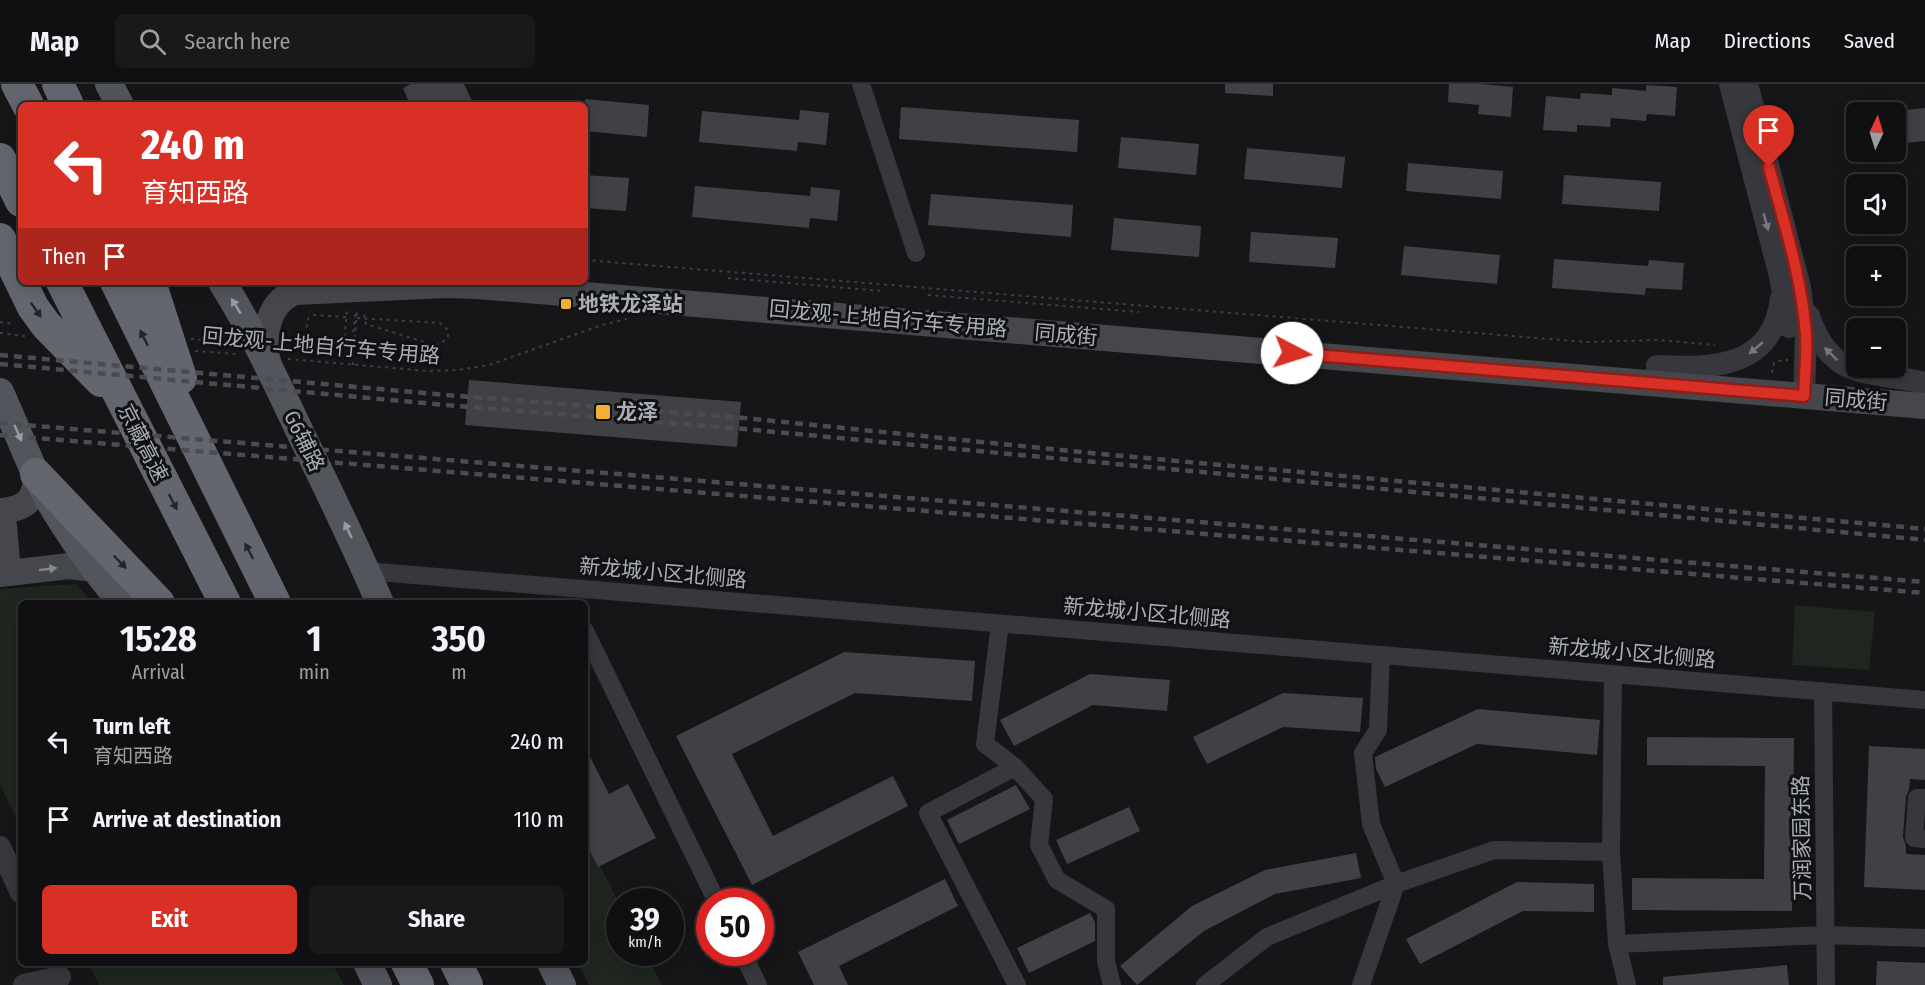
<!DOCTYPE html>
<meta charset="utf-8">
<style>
body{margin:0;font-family:"Fira Sans Condensed","Noto Sans SC",sans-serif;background:#19191b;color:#f1f3f6;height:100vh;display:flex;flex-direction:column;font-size:22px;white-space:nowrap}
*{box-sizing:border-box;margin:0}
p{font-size:20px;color:#9c9d9f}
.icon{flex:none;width:33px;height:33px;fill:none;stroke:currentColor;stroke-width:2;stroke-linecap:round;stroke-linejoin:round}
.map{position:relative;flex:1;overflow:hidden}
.side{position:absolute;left:18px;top:516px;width:570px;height:366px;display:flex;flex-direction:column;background:#101012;border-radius:9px;box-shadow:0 3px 15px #0003,0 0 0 2px #303032}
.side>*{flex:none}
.guide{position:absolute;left:18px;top:18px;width:570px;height:183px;border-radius:9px;box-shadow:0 3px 15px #0003,0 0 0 2px #303032;background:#d93025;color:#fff;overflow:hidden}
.needle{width:39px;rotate:4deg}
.fabs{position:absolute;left:1846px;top:18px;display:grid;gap:12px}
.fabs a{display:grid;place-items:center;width:60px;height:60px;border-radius:9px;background:#101012;box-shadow:0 3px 15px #0003,0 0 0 2px #303032;font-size:30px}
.speed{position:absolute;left:606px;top:804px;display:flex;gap:12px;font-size:30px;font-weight:700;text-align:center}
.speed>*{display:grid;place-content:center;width:78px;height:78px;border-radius:50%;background:#101012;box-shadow:0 3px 15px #0003,0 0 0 2px #303032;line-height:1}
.speed small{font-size:15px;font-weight:400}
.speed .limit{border:9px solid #d22;background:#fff;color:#111}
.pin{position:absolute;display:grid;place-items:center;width:51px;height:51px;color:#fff;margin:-62px -26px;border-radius:50% 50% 50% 0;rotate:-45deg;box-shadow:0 0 6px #0007}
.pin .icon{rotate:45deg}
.me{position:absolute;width:66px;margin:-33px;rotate:95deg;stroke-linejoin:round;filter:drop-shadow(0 0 4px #0008)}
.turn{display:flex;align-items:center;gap:21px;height:126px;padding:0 24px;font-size:27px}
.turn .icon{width:78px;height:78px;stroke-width:2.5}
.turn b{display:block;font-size:42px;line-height:51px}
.then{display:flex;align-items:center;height:57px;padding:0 24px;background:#0003;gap:12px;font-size:22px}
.eta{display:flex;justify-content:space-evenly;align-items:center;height:102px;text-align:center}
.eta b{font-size:36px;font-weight:700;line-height:42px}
.action{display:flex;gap:12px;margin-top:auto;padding:12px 24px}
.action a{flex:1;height:69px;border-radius:9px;background:#d93025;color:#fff;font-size:24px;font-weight:700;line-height:69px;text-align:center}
.action a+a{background:#19191b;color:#f1f3f6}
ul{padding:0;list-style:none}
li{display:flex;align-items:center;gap:18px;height:78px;padding:0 24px}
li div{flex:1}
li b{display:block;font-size:22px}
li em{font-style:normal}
header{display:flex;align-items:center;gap:36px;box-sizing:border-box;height:84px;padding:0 30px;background:#101012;border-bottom:2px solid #303032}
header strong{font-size:28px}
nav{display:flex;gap:33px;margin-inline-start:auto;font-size:21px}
.search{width:420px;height:54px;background:#19191b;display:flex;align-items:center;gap:15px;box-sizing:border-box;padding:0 21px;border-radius:9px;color:#9c9d9f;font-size:22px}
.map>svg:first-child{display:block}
</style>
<header>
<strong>Map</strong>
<div class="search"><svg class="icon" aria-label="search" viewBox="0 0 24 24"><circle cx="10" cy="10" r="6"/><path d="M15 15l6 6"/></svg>Search here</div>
<nav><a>Map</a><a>Directions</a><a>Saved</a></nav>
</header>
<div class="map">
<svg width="1925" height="901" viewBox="0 0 1925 901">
<rect width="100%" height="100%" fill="#161618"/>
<path fill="#1e261f" d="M76,500l17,19h-72v225l-21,-43v-196z
M1795,521l80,7 -6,58 -77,-5z
M585,752l34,67 1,49 25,1 17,32h-73l-11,-22h7z
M88,879h244l12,22h-245z"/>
<path fill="#404145" d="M411,0h53l10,21h-64l-7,-17z
M1225,0h48v12l-48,-3z
M1449,0h33l31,3 -2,30 -33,-3 1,-9 -31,-3z
M1646,1l31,2 -2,29 -28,-2 -1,7 -35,-3 -1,9 -33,-2v7l-34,-2 3,-34 34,3 1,-6 31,2v-7l34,3z
M585,15l64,6 -2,32 -62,-6z
M901,23l178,13 -2,32 -178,-13z
M1925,24v33l-29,3v-33z
M800,26l29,3 -3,32 -28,-3 -1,9 -98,-9 3,-31 97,9z
M1121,53l78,7 -3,31 -78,-7z
M1247,64l98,9 -3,31 -98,-9z
M1408,79l95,8 -2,28 -95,-8z
M585,91l44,3 -3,33 -41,-3z
M1564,91l97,7 -2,29 -97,-7z
M695,102l115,10 1,-9 29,3 -3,31 -27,-3 -1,10 -117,-11z
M931,110l142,11 -2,32 -143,-12z
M1114,134l87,8 -2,31 -88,-7z
M1251,148l87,6 -3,30 -86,-6z
M1404,162l96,9 -3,29 -96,-9z
M1554,175l94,7 1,-6 35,3 -2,27 -36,-2 -1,7 -93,-7z
M469,296l272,22 -4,45 -272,-22z
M844,568l131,9 -3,40 -117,-8 -123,61 41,82 120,-60 15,30 -156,79 -76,-149z
M1090,590l80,6 -3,31 -74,-6 -79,41 -14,-26z
M1283,609l80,5 -3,34 -77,-5 -76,37 -14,-27z
M1478,625l122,11 -3,35 -120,-11 -92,43 -9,-18 -1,-12z
M1647,653l147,1 -2,173 -160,-1v-32l132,1 1,-113 -118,-1z
M1869,662l56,3v31l-15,-1 -1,11 -3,7 -3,40 3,9v8l19,1v35l-61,-3z
M585,663l24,47 19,-10 28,54 -58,29 -13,-26z
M1016,701l14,24 -71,35 -12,-24z
M1129,723l11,24 -73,33 -11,-24z
M1356,769l5,25 -86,16 -71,37 -67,54 -17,-19 72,-60 73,-36z
M945,795l13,27 -119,60 9,19h-34l-16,-33z
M1517,798l77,2v28l-71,-1 -103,53 -14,-25z
M1090,829l5,9v19l-66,32 -12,-25z
M1877,877l48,2v22h-49z
M1787,881l2,20h-126v-8z"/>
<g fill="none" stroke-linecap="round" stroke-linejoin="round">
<path stroke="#3d3f44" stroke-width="2" stroke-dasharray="3 4.5" stroke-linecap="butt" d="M585,176l1001,82 73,-2 56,5
M728,194l154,13
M928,211l211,17
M346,233l-32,-2 -6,4 -2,12 7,7 32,13 6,-1 5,-40
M357,234l83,5 7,6 1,7 -6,7 -8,2 -68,-21 -2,-4 1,-9v-1
M0,238l15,2
M0,249l25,3
M355,254l2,-30
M191,255l42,4
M287,263l51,4 6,-7 3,-35
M195,267l42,3
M288,275l140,12 30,-1 31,-5 113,-40 25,-6
M353,281l1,-18
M1772,289l2,-10 8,-3h6"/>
<path stroke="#37383d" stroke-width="18" d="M861,0l55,169
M366,487l1559,129
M1000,540l-15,120 30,23
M585,547l132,271
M1613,590l-2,178 6,92 209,-9 99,3
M1823,607l3,294
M1925,714h-8l-3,40 11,1
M1617,860l10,41
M742,868l16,33
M1017,901l-89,-172 87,-46 29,32 -5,46 18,35 49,29v52l6,24
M1205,901l62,-48 129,-53 -25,-60 -8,-71 15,-23 3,-75
M1361,901l35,-101 98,-34 117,2"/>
<path stroke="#37383d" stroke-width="22" d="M1730,0l50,192 9,51
M1747,0l53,203 6,48 -2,61
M1809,232c23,66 60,54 116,67
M1657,282c56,3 116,2 124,-68
M0,763l21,46
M24,901l36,-8"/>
<path stroke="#45474d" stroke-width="26" d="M269,282c-7,-27 -3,-63 26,-74l150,-7 32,1 1448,120
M0,427c25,-2 36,-10 36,-37
M0,437l4,4 3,36 -7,7
M0,490l69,-8 26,3"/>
<path stroke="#53555c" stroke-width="28" d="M109,0l11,21
M222,198c30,48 54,99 78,150 28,57 55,113 80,171
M0,308c12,27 23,54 35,81 22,47 54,90 87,130
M367,879l11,22
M551,879l11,22"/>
<path stroke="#63666e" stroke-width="32" d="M17,0l11,21
M58,0l10,21
M0,75l21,42
M0,155l33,68 13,18 55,56
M62,198l163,321
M116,198l159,321
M150,198l31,96
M36,390l123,129
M407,879l11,22
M456,879l11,22"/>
<path stroke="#4a4c52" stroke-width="4.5" stroke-dasharray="8 6" stroke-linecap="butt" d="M0,271l446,40 298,23 357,36 824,75
M0,280l445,41 299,24 1181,111
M0,339l1925,159
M0,351l1925,158"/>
</g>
<defs><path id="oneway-solid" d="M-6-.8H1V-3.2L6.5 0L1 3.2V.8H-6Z" transform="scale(1.5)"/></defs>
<g fill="#757881">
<use href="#oneway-solid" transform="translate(1766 138) rotate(75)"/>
<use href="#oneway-solid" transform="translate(1756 264) rotate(140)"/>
<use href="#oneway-solid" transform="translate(1831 270) rotate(-135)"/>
</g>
<g fill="#979ba6">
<use href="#oneway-solid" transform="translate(236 222) rotate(-121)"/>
<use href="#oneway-solid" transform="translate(18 349) rotate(66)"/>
<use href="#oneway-solid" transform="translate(348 446) rotate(-115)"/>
</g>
<g fill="#26262a">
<use href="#oneway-solid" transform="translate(36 226) rotate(55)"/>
<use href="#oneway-solid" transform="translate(144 254) rotate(-116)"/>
<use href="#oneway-solid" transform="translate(173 418) rotate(63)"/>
<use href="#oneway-solid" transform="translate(249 467) rotate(-117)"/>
<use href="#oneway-solid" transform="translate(120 478) rotate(46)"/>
</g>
<use fill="#858993" href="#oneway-solid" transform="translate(48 485) rotate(-7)"/>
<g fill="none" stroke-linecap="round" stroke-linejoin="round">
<defs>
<path id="route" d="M1292,269l512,43c1,-21 3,-41 2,-61 -4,-57 -22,-112 -37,-168"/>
</defs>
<use href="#route" stroke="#8d1f18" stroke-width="15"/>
<use href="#route" stroke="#d93025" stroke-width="10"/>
</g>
<g fill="#f2b134" stroke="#111113" stroke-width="2">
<rect x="560" y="214" width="12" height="12" rx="3"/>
<rect x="595" y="320" width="16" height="16" rx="3"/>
</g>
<g text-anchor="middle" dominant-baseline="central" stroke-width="6" stroke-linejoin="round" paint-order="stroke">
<g font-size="21" font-weight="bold" fill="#a8adb8" stroke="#111113" text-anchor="start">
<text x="578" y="220">地铁龙泽站</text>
<text x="616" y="328">龙泽</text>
</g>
<g font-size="21" fill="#a8adb8" stroke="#111113">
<text transform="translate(888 235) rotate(5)">回龙观-上地自行车专用路</text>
<text transform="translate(1066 251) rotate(5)">同成街</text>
<text transform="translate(321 262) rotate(5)">回龙观-上地自行车专用路</text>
<text transform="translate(1856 316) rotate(5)">同成街</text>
<text transform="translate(304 357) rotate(64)">G6辅路</text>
<text transform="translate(143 359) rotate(63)">京藏高速</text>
<text transform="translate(663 489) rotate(5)">新龙城小区北侧路</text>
<text transform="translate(1147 529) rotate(5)">新龙城小区北侧路</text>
<text transform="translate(1632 569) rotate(5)">新龙城小区北侧路</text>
<text transform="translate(1802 754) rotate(-91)">万润家园东路</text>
</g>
</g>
</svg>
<div class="fabs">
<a><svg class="needle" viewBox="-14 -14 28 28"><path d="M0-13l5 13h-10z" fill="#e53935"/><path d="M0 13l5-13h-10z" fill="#9c9d9f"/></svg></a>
<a><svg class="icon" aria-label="sound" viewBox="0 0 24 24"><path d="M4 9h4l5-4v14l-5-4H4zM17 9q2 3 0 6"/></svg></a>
<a>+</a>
<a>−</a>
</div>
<div class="speed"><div>39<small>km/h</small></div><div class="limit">50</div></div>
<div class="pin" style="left:1769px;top:83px;background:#d93025"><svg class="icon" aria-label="arrive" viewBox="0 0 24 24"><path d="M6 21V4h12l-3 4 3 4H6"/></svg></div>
<svg class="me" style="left:1292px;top:269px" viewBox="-20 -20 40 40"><circle r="19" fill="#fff"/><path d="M0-13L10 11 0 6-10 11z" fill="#d93025"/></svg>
<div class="guide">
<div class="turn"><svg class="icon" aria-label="left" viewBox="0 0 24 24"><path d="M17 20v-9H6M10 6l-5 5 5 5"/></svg><div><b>240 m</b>育知西路</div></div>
<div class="then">Then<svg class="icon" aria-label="arrive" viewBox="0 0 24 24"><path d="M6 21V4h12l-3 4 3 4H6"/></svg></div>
</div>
<section class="side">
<div class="eta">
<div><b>15:28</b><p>Arrival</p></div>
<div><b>1</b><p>min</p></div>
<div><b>350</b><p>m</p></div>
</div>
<ul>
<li><svg class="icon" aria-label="left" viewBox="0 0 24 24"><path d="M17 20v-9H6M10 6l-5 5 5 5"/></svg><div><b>Turn left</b><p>育知西路</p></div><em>240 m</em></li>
<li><svg class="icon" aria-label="arrive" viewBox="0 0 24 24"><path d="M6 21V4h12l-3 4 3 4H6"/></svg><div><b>Arrive at destination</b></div><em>110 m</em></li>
</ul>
<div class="action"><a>Exit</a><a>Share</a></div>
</section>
</div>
